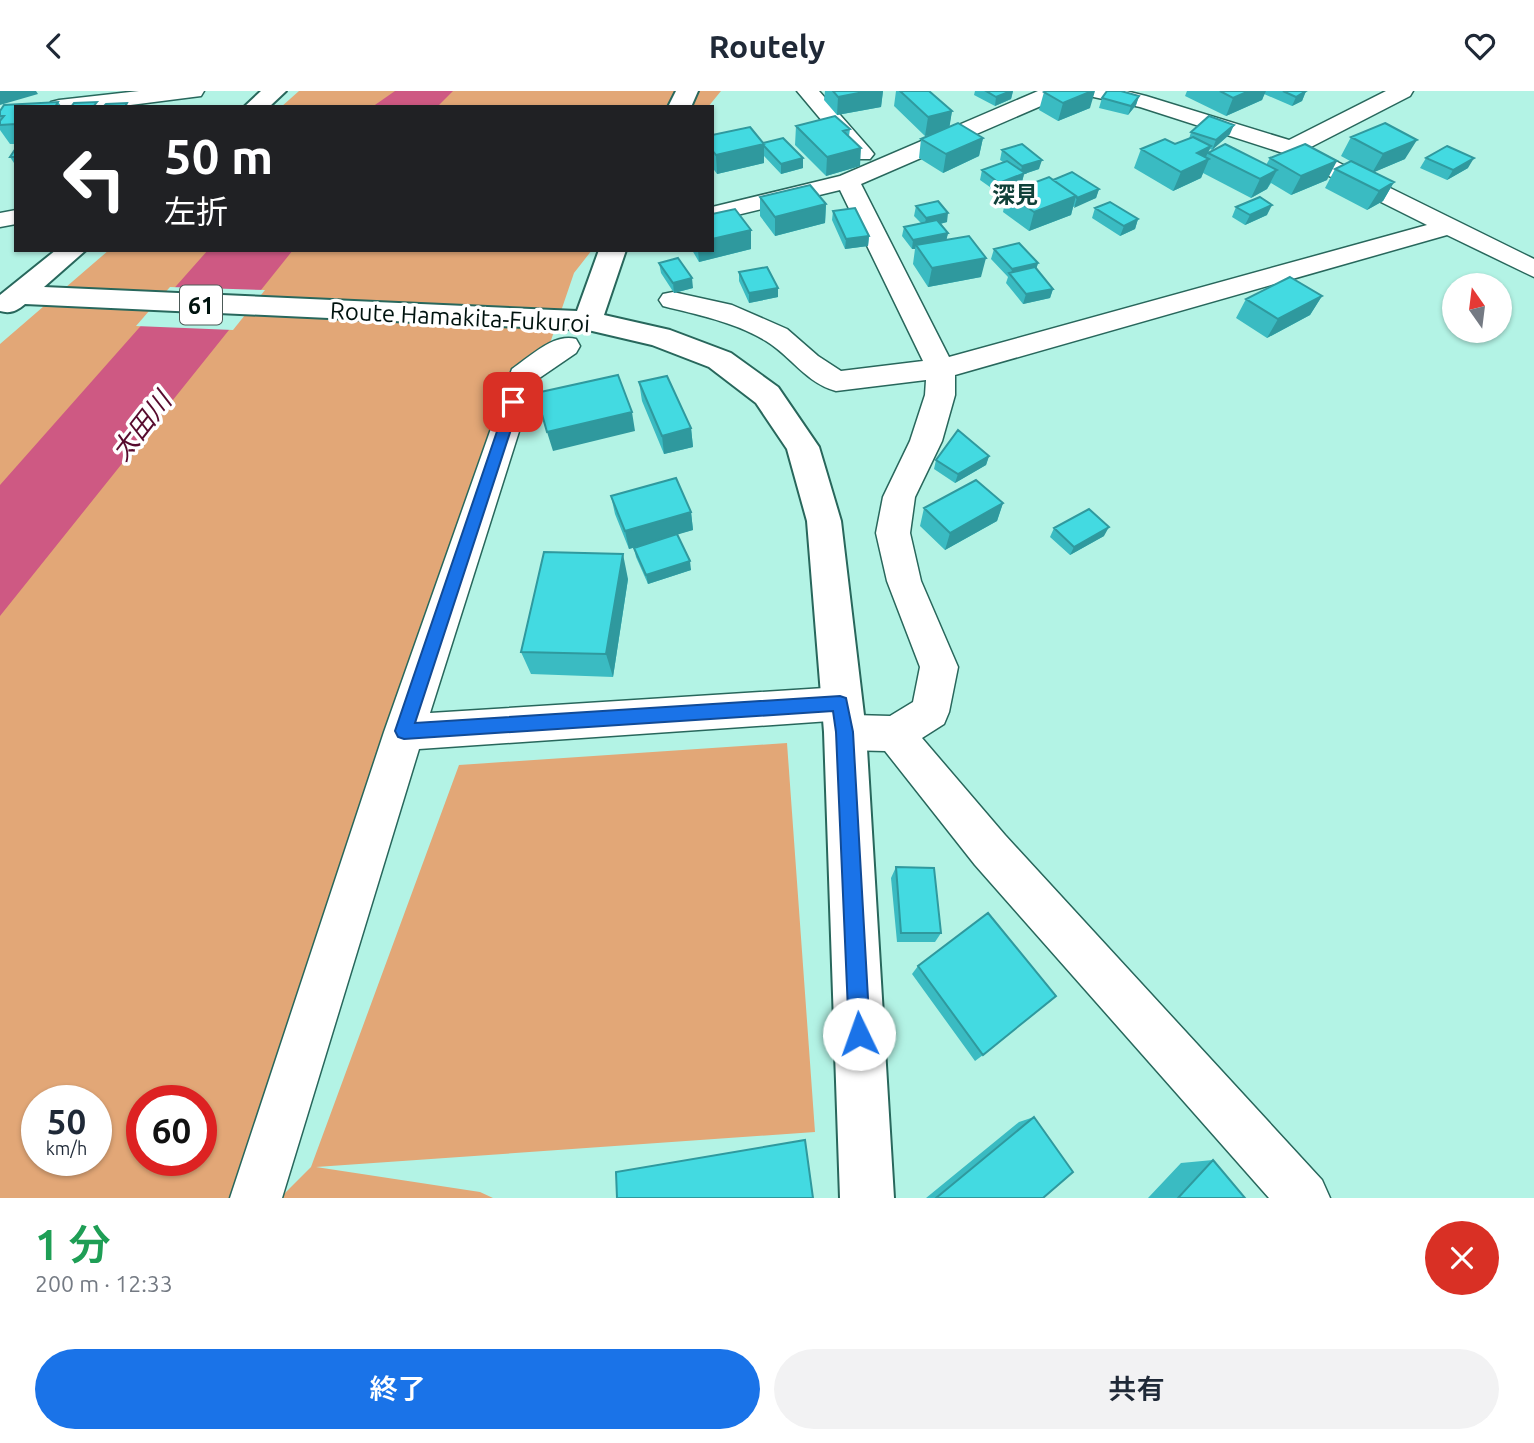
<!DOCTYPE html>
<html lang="ja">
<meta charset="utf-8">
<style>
body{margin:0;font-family:Ubuntu,"Noto Sans JP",sans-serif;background:#f2f2f3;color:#1f2937;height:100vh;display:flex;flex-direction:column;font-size:26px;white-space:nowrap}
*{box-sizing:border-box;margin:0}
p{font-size:23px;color:#747a83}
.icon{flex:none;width:38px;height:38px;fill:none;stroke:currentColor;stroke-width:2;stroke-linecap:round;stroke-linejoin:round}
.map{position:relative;height:1107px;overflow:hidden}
.panel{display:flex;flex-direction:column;background:#fff;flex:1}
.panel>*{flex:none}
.hud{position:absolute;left:14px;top:14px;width:700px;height:147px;border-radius:0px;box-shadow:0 2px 5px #0004;background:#202124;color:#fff;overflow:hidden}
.needle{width:46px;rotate:346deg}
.controls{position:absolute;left:1442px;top:182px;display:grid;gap:14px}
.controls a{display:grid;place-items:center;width:70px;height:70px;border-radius:50%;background:#fff;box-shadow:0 2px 5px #0004;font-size:35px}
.speed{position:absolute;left:21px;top:994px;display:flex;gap:14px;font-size:35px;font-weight:700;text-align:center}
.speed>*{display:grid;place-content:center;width:91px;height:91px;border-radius:50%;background:#fff;box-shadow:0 2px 5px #0004;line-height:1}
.speed small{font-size:18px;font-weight:400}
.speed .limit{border:10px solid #d22;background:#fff;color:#111}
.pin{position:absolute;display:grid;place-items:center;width:60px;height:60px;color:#fff;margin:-30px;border-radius:14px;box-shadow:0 4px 10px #0006}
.me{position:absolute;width:77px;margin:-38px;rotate:357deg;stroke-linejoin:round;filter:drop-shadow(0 0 5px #0008)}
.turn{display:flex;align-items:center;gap:24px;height:147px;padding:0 35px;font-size:32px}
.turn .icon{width:91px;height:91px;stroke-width:2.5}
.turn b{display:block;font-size:49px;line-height:60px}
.round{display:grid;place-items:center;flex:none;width:74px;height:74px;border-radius:37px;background:#f2f2f3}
.summary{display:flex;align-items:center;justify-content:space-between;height:119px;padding:0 35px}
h1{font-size:42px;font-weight:600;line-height:52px;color:#1e9e55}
.button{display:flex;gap:14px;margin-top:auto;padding:14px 35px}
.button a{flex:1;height:80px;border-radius:42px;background:#1a73e8;color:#fff;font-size:28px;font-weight:600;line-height:80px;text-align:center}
.button a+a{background:#f2f2f3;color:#1f2937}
header{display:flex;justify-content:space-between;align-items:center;height:91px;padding:0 35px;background:#fff;font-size:32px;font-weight:600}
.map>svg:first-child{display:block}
</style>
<header><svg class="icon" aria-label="back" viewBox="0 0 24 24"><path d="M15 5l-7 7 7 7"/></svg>Routely<svg class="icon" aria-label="heart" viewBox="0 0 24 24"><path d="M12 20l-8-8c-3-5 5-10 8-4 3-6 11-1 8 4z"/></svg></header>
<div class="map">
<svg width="1534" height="1107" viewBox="0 0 1534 1107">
<rect width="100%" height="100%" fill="#b3f3e5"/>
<path fill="#e2a777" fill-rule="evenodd" d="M299,0h422l-13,16h-427z
M109,159h483l-18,23 -316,925h-258v-854zM37,1010h59v59h-59zM142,1010h59v59h-59z
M787,652l28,389 -499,35 164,25 13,6h-213l31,-31 148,-402z"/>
<path fill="#ce5983" d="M395,0h58l-16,16h-65z
M208,159h85l-293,366v-131z"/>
<path fill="#b3f3e5" d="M170,196l95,3 -32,40 -97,-4z"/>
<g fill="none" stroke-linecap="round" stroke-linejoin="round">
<defs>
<path id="minor" d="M139,0h65l-3,5 -8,1 -78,10h-67l3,-5 8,-2z
M797,0h22l51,58 4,5 -4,5h-16z
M1038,0h29l-3,5 -203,88 88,173 478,-132 -144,-72 -143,-46 -51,-11 -3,-5h40l20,5 143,44 97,-49h27l-3,5 -101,52 225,111v18l-87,-42 -492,140v20l-13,46 -27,56 -5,36 11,48 37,86 -9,45 -5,12 -22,14 83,97 317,345 8,18h-61l-294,-333 -90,-114 -40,-1 -14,-6 -6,-12 5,-11 -411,28 -137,449h-52l154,-466 128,-363c18,-12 41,-36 64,-30l4,7 -4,7 -41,28 -105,332 410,-26 14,5 5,12 -5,11 36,1 23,-14 7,-35 -33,-86 -11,-48 7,-36 27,-56 15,-46 1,-15 -90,11c-30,-8 -45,-35 -70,-50 -31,-19 -68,-26 -103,-35l-4,-6 4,-6 10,-2 59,13 55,24 31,27 23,15 82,-10 -83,-171 -128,31v-14l128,-31z
M16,119v14l-16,3v-14z"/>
<path id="major" d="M261,0h25l-17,16h-25z
M676,0h22l-7,16h-23z
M56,159h30l-42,37 533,24 22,-61h27l-22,65 66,15 61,23 47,34 41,60 22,74 25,211 28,466h-54l-16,-466 -17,-211 -20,-72 -31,-46 -47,-36 -57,-22 -64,-15 -563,-26c-8,7 -15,10 -25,7v-16z"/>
</defs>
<use href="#minor" stroke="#28675c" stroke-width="3"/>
<use href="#major" stroke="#28675c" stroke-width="4"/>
<use href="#minor" fill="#fff" fill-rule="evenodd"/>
<use href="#major" fill="#fff" fill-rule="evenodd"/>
</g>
<path fill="#3abbc2" d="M825,0h58l-2,16 -44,8 -13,-15z
M896,0h33l23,20 -3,16 34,11 -4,18 -36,17 -24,-15 2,-19 13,-5 -9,2 -31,-30z
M975,0h38l-2,8 -16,7 -21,-11z
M1187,0h119l-4,10 -10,5 -28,-12 -2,6 -36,16 -41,-20z
M1044,1l46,16 -32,13 -19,-11z
M1139,5l-3,9 -8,10 -29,-7 3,-10z
M58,11l4,5h-46v37h-6l-10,-14v-19l4,-6z
M796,35l54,3 -1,7 11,30 -34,10 -31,-31z
M1191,41l39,2 -18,16 -2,-1 -2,4 58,12 4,-7 57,22 -36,15 -20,-12 -4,6 -16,9 -48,-25 -2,5 -28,13 -39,-23 7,-19 34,-5 14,-5z
M712,44l51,8 40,25 -22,6 -17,-18v7l-47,11 -5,-7z
M1351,46l54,22 -31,13 20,10 -11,19 -16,9 -42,-22 10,-19 15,-8 -9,-5z
M16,57v18l-6,-9z
M1002,59l37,19 -15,5 -2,8 -25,10 -17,-12 2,-10 21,-8 -3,-2z
M1426,67l42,10 -21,12 -27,-12z
M1099,98l-3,9 -23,9 -2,8 -42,16 -26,-19 4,-19z
M760,106l66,7 -1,19 -50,13 -15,-20z
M916,115l31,16 -7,2 8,9 -2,7 35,37 -53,10 -15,-23 2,-15h-3l-10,-13 2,-9 17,-4 -7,-7z
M1236,116l31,8 -22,10 -13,-8z
M1095,117l43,11 -3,10 -15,7 -28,-18z
M833,120l36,25 -1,10 -23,3 -13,-29z
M751,139v19l-52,13 -7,-12h20z
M994,158l44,14 -2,6 17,20 -3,9 -27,6 -17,-21 2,-6 -17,-18z
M659,172l34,25 -19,5 -13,-20z
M739,181l39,16v9l-29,6 -10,-22z
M1322,205l-12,19 -43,23 -31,-20 10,-19z
M639,291l52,46 2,19 -29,7 -22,-53z
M989,365l-3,9 -31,18 -21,-14 2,-9z
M611,405l80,16 2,18 -16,4 14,36 -43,14 -12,-27 -2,-9 42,-13 -47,14 -14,-35z
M1003,412l-6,18 -52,29 -25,-24 4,-18z
M1054,437l50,8 -34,19 -20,-18z
M628,488l-15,98 -82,-3 -10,-22z
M896,776l45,66 -6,9h-38l-6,-64z
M918,875l65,89 -8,6 -63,-87z
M1034,1026l9,81h-117l93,-76z
M1213,1069l32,38h-97l33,-35z"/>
<path fill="#2f999e" d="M0,0h36l2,3 -38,11z
M869,0h14l-2,16 -44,8 1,-18z
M1011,0h2l-2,8 -16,7 1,-9z
M1092,0h3l-5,17 -32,13 5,-18z
M1249,0h17l-4,9 -36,16 7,-18z
M1306,0l-4,10 -10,5 4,-9z
M1139,5l-3,9 -8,10 3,-9z
M952,20l-3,19 -24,6 3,-19z
M1234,34l-4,9 -18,16 4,-10z
M983,47l-4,18 -36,17 3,-19z
M1417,49l-12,19 -33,14 11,-19z
M764,53v19l-47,11 -1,-19z
M1211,55l-7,15 5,-2 -8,19 -28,13 8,-19 16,-19z
M861,57l-1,18 -34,10 1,-19z
M803,67v10l-22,6v-10z
M1474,67l-6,10 -21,12 6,-10z
M1042,69l-3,9 -15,5 -2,8 -25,10 2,-9 21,-8 2,-9z
M1337,70l-10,19 -36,15 10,-19z
M1277,79l-10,19 -16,9 9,-19z
M1394,91l-11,19 -16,9 12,-19z
M1099,98l-3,9 -22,10 3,-10z
M1076,105l-5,19 -42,16 5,-19z
M826,113l-1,19 -50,13v-19z
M1272,114l-5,10 -22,10 5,-10z
M948,122l-1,9 -23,6 2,-10z
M1138,128l-3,10 -15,7 4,-10z
M751,139v19l-52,13 -1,-12h14v-11z
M948,142l-2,9 -30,3 -1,4h-3l1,-9z
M869,145l-1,10 -23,3 1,-10z
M986,167l-5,19 -53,10 4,-19z
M1038,172l-3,10 -24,2 1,-6z
M692,187l1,10 -19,5 -1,-10z
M778,197v9l-29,6v-10z
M1053,198l-3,9 -27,6 3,-10z
M1322,205l-12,19 -43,23 11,-19z
M632,321l3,19 -82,20 -6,-19z
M691,337l2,19 -29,7 -2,-18z
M989,365l-3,9 -31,18 3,-9z
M1003,412l-6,18 -52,29 5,-17z
M691,421l2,18 -64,19 -4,-18z
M1109,436l-5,9 -34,19 4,-8z
M623,463l5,25 -15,98 -7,-23z
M690,470l1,9 -43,14 -2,-9z"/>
<path fill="#43dae1" stroke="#2f999e" stroke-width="2" d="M833,0h36l-31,6z
M900,0h29l23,20 -24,6z
M986,0h25l-15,6z
M1046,0h46l-29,12 -19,-11z
M1107,0h14l18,5 -8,10 -29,-8z
M1220,0h29l-16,7z
M1283,0h23l-10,6z
M58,11l-3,5h-39v17l-16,1v-4l4,-5h-4v-5l4,-6z
M97,11l-4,5h-22l3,-4z
M127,12l-2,4h-22l3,-3z
M835,25l15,13 -7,2 18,17 -34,9 -31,-31z
M1209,25l25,9 -18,15 -25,-8z
M958,32l25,15 -37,16 -25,-15z
M1385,32l32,17 -34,14 -32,-17z
M750,36l14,17 -48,11 -4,-5v-15z
M1193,46l18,9 -14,7 12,6 -28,13 -40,-23 24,-10 10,5z
M783,47l20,20 -22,6 -17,-18 -1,-3z
M1022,53l20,16 -20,6 -20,-16z
M1225,53l52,26 -17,9 -52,-26z
M1305,53l32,17 -36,15 -31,-18z
M1447,55l27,12 -21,12 -27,-12z
M16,57v9h-6z
M1007,70l18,12 -26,10 -17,-13z
M1351,70l43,21 -15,9 -44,-22z
M1072,81l27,17 -22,9 -1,-2 -23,-16z
M1049,86l27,19 -42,16 -27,-19z
M810,94l16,19 -51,13 -15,-20z
M1260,106l12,8 -22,10 -14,-8z
M938,110l10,12 -22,5 -10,-12z
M1110,111l28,17 -14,7 -29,-18z
M855,117l14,28 -23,3 -13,-28z
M735,118l16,21 -39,9v-25z
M937,129l11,13 -35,7 -9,-13z
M969,145l17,22 -54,10 -16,-23z
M1019,152l19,20 -26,6 -18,-20z
M678,167l14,20 -19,5 -14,-20z
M767,176l11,21 -29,5 -10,-21z
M1035,176l18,22 -27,5 -17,-21z
M1290,186l32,19 -44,23 -32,-20z
M618,284l14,37 -85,20 -11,-39z
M667,285l24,52 -29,8 -23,-54z
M958,339l31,26 -31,18 -22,-14z
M676,387l15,34 -66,19 -14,-35z
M976,389l27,23 -53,30 -26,-25z
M1089,418l20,18 -35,20 -20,-19z
M677,443l13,27 -44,14 -12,-27z
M544,461l79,2 -17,100 -85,-2z
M896,776l38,1 7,65h-40z
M988,822l68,83 -73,59 -65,-89z
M1034,1026l39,55 -30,26h-107z
M805,1049l8,58h-196l-1,-26z
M1213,1069l32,38h-67z"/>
<path fill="#1a73e8" stroke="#114b97" stroke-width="2" d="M513,306l7,5 -105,321 425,-27 6,2 7,34 17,302 -3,7 -8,3 -7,-3 -3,-7 -13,-302 -3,-21 -429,28 -6,-2 -3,-6 112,-329z"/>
<g text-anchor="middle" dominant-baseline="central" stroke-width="7" stroke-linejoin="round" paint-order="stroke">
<g font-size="23" font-weight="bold" fill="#104139" stroke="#fff">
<text x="1015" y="103">深見</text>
</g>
<rect fill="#fff" stroke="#4c5a57" stroke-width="2" x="180" y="194.5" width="42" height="39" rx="5"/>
<g font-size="23" font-weight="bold" fill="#00130f">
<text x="201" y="214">61</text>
</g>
<g font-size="24" fill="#00130f" stroke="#fff">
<text transform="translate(460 226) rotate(3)">Route Hamakita-Fukuroi</text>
</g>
<g font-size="26" font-style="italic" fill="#570a2d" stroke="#fff">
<text transform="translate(141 335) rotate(-52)">太田川</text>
</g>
</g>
</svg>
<div class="controls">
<a><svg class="needle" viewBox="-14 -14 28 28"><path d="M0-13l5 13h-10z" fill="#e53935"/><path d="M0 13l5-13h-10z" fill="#747a83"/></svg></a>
</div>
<div class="speed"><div>50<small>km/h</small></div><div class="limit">60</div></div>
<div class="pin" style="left:513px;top:311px;background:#d93025"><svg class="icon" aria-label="arrive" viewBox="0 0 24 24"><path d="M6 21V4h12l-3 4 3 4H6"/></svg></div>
<svg class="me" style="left:859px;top:943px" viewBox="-20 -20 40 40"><circle r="19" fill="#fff"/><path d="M0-13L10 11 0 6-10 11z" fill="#1a73e8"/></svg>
<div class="hud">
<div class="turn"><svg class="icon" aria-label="left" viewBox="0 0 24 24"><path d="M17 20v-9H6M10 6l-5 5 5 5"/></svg><div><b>50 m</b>左折</div></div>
</div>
</div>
<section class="panel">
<div class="summary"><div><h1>1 分</h1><p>200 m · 12:33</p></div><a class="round" style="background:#d93025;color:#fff"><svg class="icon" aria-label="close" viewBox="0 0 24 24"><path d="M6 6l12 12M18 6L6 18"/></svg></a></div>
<div class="button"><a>終了</a><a>共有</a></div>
</section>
